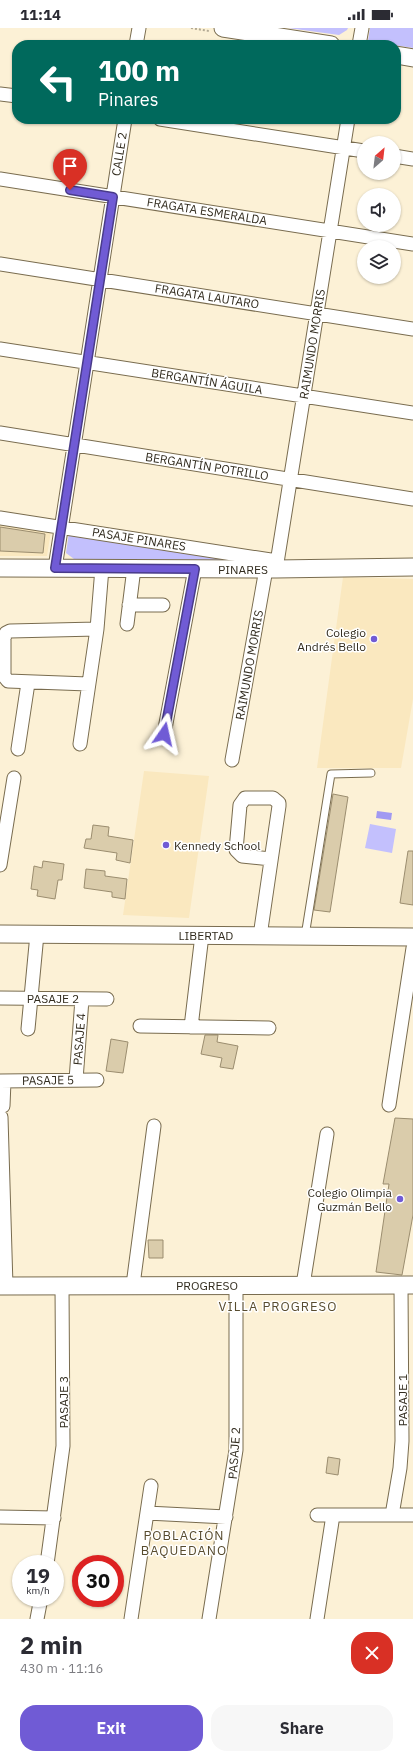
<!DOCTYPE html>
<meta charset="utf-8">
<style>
body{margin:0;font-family:"IBM Plex Sans",sans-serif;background:#f7f7f7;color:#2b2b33;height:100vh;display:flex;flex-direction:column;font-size:15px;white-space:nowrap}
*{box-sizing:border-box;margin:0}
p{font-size:13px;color:#7c7c81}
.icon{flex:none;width:22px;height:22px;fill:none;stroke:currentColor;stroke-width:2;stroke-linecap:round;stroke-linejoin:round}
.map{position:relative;height:1591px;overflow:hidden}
.sheet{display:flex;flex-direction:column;background:#fff;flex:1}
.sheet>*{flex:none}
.guide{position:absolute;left:12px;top:12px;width:389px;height:84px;border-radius:16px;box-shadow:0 1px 3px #0004;background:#00695c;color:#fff;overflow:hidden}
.needle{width:26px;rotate:28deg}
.buttons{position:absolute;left:357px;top:108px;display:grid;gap:8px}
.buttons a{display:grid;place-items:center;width:44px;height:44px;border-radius:50%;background:#fff;box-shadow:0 1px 3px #0004;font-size:20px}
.speed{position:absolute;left:12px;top:1527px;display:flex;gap:8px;font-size:20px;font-weight:700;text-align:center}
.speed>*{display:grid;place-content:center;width:52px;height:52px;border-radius:50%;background:#fff;box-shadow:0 1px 3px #0004;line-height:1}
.speed small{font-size:10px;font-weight:400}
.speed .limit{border:6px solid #d22;background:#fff;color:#111}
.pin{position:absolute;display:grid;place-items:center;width:34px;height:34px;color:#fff;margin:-41px -17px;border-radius:50% 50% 50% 0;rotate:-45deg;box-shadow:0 0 4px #0007}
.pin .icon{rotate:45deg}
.me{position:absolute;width:44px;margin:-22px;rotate:11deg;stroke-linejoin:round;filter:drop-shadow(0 0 3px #0008)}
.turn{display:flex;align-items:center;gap:14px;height:84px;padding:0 20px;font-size:18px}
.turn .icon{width:52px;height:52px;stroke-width:2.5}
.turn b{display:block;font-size:28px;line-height:34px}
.round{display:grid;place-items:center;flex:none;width:42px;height:42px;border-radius:16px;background:#f7f7f7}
.summary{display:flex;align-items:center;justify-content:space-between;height:68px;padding:0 20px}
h1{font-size:24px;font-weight:700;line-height:30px}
.action{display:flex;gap:8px;margin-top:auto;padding:8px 20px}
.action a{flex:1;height:46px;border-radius:16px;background:#705bd5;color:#fff;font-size:16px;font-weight:700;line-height:46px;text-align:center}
.action a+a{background:#f7f7f7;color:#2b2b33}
.status{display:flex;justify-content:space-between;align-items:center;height:28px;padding:0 20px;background:#fff;direction:ltr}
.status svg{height:11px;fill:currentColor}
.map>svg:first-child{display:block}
</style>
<div class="status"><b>11:14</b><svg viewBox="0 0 49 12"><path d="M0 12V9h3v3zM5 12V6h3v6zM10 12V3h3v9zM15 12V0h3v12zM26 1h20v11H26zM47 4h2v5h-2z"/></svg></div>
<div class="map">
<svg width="413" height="1591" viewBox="0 0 413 1591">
<rect width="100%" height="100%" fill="#fcf1d6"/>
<path fill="#fae8bf" d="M0,495l51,8 -4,25h-47z
M343,549l70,2v120l-12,69h-84z
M144,743l65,5 -20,142 -66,-3z"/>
<path fill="#c3c0fd" d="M288,0h60l-1,2 -8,5z
M370,0h43v20l-45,-7z
M69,504l178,28 -173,-1 -8,-6z
M370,796l26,5 -4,24 -27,-5z"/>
<path fill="#a199f2" d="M377,783l15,2 -1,7 -15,-2z"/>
<path fill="#daccab" stroke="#9b8d6f" d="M0,499l45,7 -2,19 -43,-2z
M333,766l15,3 -18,115 -16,-2z
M93,797l16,2 -1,9 25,4 -3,23 -14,-3 1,-7 -33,-5 2,-9h5z
M408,823h5v54l-13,-2z
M43,833l21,3 -2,16h-4l-3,19 -18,-3 1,-6 -7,-1 3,-23 8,2z
M86,841l19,2v5l22,3 -2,20 -13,-2v-5l-28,-4z
M205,1007h13l-1,7 21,4 -5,23 -13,-2 2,-9 -21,-4z
M111,1011l17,3 -5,31 -17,-2z
M395,1090l18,1v96l-11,60 -26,-3 13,-88h-6z
M148,1212h15v18h-14z
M328,1429l12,2 -2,16 -12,-2z"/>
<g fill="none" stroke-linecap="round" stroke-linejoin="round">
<defs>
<path id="service" d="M305,908l26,-162 40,-1"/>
<path id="minor" d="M136,17l3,-17
M359,17l3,-17
M0,66l17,2
M160,91l204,32
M394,128l19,3
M0,151l413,65
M0,236l413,65
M0,321l413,64
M0,405l413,66
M0,490l277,43
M55,540l70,-449
M276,541l72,-450
M129,577h34
M127,596l7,-56
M88,656l-80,-3 -4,-5v-38l2,-5 4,-2 87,-2
M164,706l31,-165
M80,716l17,-115 5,-61
M18,721l10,-66
M232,732l34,-191
M0,837l14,-87
M260,908l19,-130v-3l-6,-5h-28l-5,7 -4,45 6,6 29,3
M0,970l107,1
M140,998l129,2
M191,999l11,-92
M28,1001l9,-95
M76,1052l6,-81
M0,1053l97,-1
M389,1077l24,-157
M3,1078l1,-25
M1,1089l5,169
M133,1257l21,-159
M303,1257l24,-151
M147,1485l79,4
M317,1487h96
M392,1487l8,-47 2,-27 -1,-156
M0,1489l54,1
M47,1536l16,-118 -1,-161
M37,1591l4,-21
M131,1591l20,-133
M209,1591l27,-169v-165
M317,1591l16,-104"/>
<path id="tertiary" d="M223,0l108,17
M396,27l17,3
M0,540l276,1 137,-2
M0,906l413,3
M0,1258l413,-1"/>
</defs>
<use href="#service" stroke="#796c4f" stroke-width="9"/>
<use href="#minor" stroke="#796c4f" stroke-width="15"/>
<use href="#tertiary" stroke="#796c4f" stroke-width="19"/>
<path stroke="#b2a993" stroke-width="2" stroke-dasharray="2 2" stroke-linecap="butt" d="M191,0l18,3"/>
<use href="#service" stroke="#fff" stroke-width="7"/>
<use href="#minor" stroke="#fff" stroke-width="13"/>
<use href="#tertiary" stroke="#fff" stroke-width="17"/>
</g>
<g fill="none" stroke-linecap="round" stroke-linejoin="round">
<defs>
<path id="route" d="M70,162l43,7 -58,371 140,1 -31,165"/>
</defs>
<use href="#route" stroke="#493b8a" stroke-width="10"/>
<use href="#route" stroke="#705bd5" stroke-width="7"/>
</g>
<g fill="#705bd5" stroke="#fff" stroke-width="1.5">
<circle cx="374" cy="611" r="4"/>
<circle cx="166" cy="817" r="4"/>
<circle cx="400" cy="1171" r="4"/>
</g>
<g text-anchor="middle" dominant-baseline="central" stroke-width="3" stroke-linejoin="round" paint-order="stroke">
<g font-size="12" fill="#322c1f" stroke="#fff">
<text transform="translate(119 126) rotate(-81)">CALLE 2</text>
<text transform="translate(207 183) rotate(9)">FRAGATA ESMERALDA</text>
<text transform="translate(207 268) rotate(9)">FRAGATA LAUTARO</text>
<text transform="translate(312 316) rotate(-81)">RAIMUNDO MORRIS</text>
<text transform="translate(207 353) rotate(9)">BERGANTÍN ÁGUILA</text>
<text transform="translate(207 438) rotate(9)">BERGANTÍN POTRILLO</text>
<text transform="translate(139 511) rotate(9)">PASAJE PINARES</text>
<text x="243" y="541">PINARES</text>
<text transform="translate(249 637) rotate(-80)">RAIMUNDO MORRIS</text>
<text x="206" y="907">LIBERTAD</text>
<text x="53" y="970">PASAJE 2</text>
<text transform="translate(79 1011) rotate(-86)">PASAJE 4</text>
<text transform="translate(48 1052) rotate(-1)">PASAJE 5</text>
<text x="207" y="1257">PROGRESO</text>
<text transform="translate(402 1372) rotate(-90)">PASAJE 1</text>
<text transform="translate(63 1374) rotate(-90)">PASAJE 3</text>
<text transform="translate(234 1425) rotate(-86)">PASAJE 2</text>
</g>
<g font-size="12" fill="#322c1f" stroke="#fff" text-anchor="end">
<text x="366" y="604">Colegio<tspan x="366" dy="14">Andrés Bello</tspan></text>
<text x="174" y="817" text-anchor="start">Kennedy School</text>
<text x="392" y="1164">Colegio Olimpia<tspan x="392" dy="14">Guzmán Bello</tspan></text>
</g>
<g font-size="13" letter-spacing="1" fill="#584c2f" stroke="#fff">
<text x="278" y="1278">VILLA PROGRESO</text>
<text x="184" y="1507">POBLACIÓN<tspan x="184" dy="15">BAQUEDANO</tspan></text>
</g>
</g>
</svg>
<div class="buttons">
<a><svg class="needle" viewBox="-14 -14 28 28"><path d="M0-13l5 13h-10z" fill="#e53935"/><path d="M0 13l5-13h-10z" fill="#7c7c81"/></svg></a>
<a><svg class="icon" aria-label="sound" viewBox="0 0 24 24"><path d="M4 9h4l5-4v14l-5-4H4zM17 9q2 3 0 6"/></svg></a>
<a><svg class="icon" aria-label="layers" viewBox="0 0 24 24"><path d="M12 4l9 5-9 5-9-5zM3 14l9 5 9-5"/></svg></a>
</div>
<div class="speed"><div>19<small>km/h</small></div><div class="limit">30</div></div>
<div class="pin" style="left:70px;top:162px;background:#d93025"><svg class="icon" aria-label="arrive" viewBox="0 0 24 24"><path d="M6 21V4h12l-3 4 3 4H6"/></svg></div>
<svg class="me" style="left:164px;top:706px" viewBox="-20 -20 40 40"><path d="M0-17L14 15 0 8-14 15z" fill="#705bd5" stroke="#fff" stroke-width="4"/></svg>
<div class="guide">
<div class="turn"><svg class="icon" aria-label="left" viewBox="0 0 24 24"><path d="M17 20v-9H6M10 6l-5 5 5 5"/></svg><div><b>100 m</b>Pinares</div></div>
</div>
</div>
<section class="sheet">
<div class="summary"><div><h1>2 min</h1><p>430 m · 11:16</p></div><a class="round" style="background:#d93025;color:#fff"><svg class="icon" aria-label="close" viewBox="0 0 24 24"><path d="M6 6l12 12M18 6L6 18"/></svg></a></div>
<div class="action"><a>Exit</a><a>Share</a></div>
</section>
